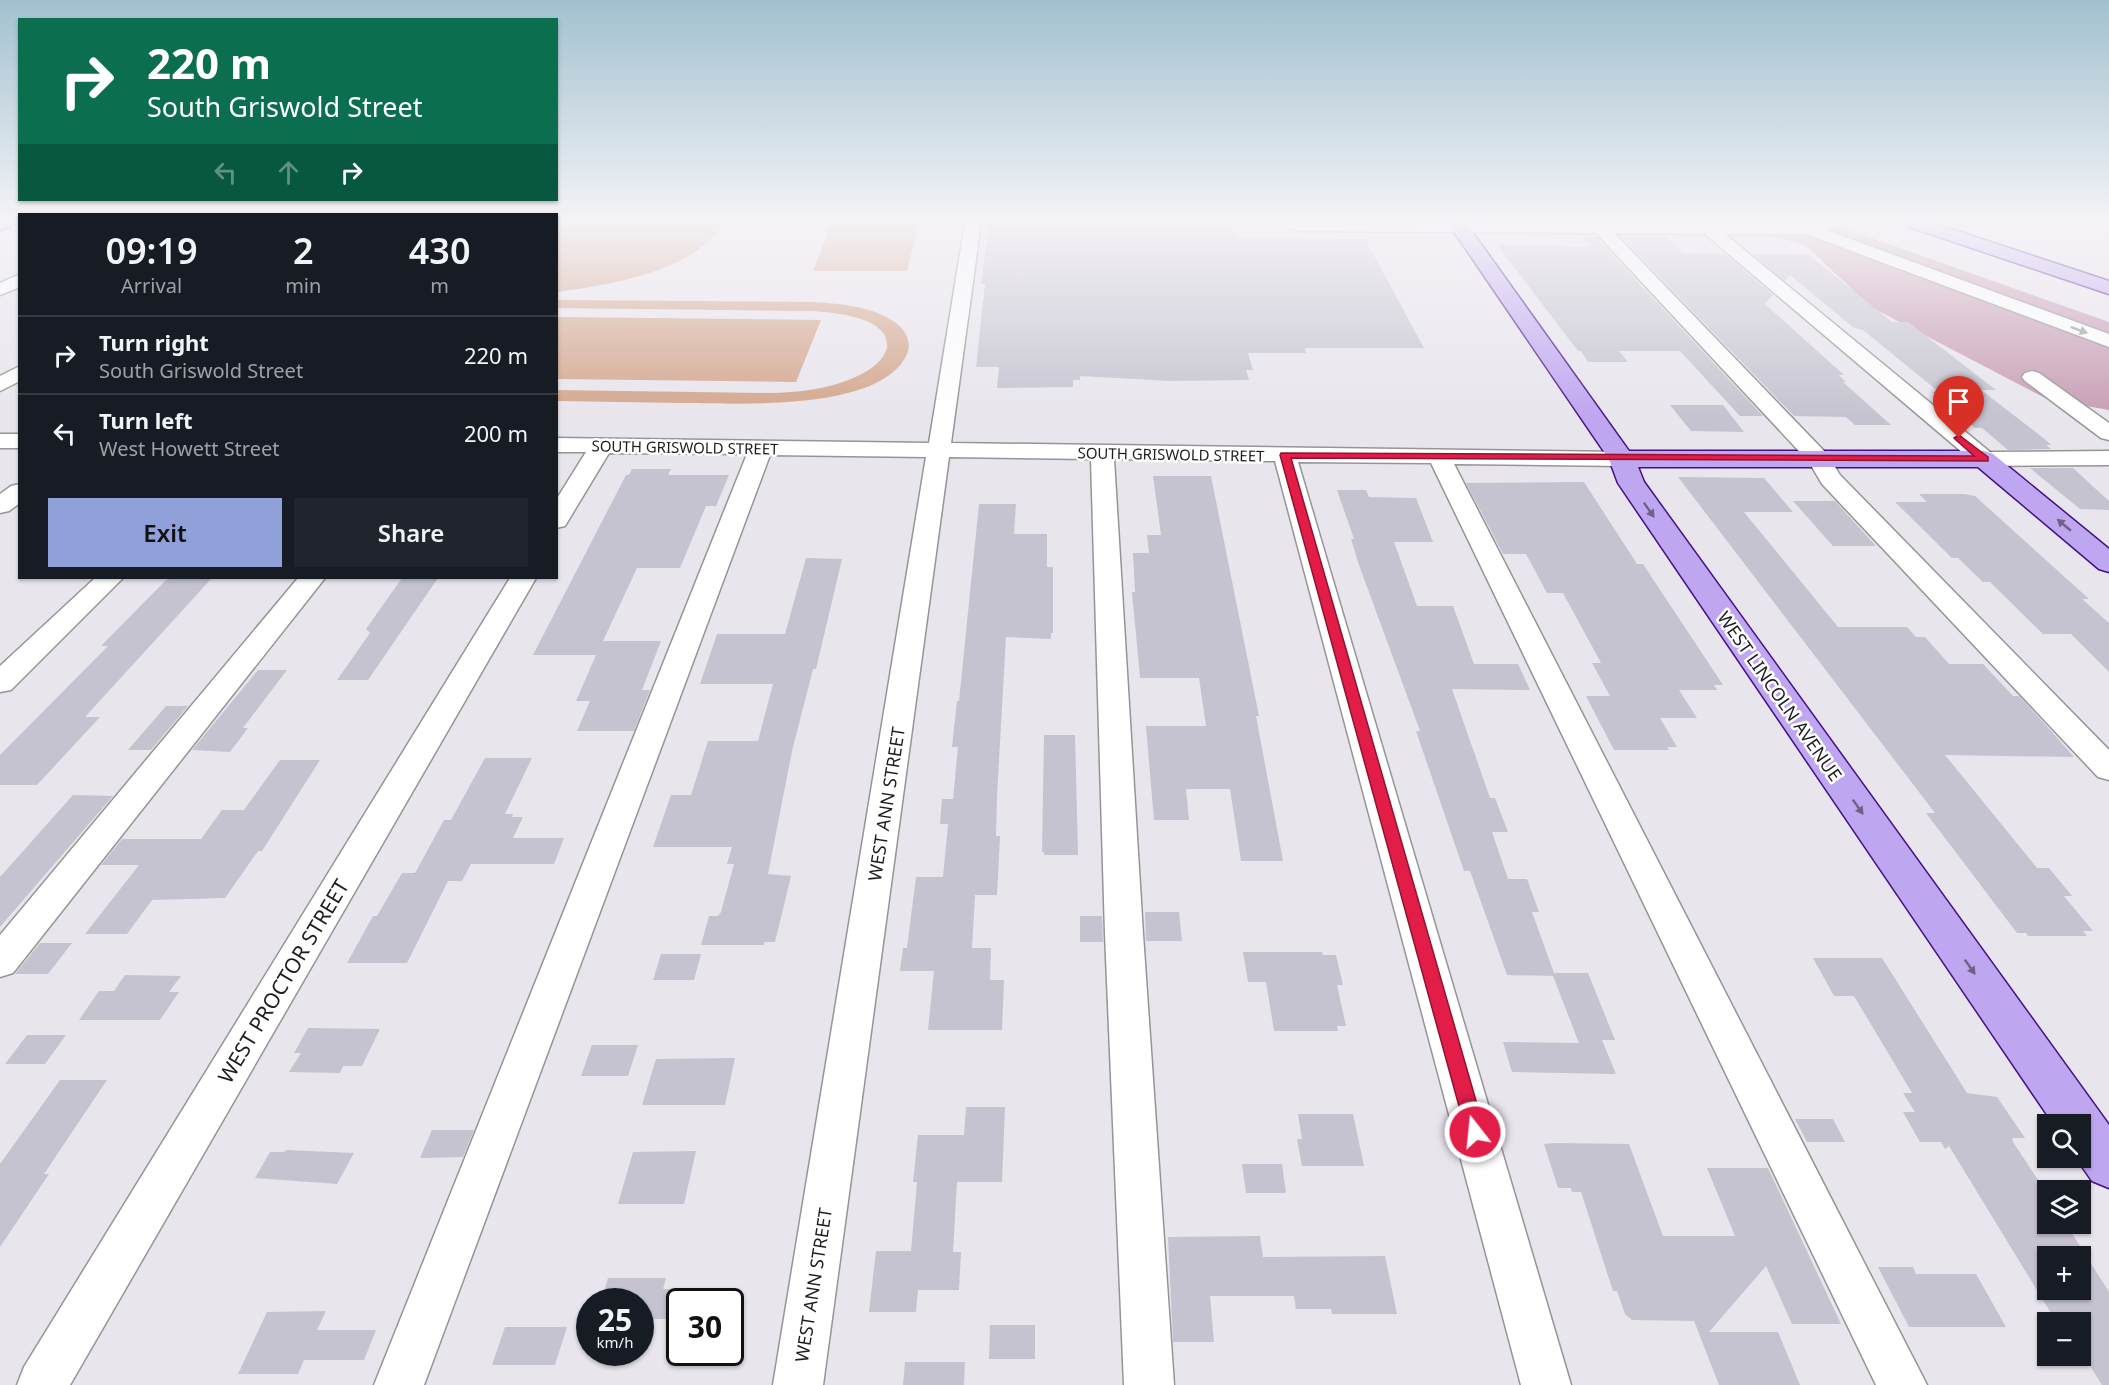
<!DOCTYPE html>
<meta charset="utf-8">
<style>
body{margin:0;font-family:"Noto Sans",sans-serif;background:#20242c;color:#f1f3f6;height:100vh;display:flex;flex-direction:column;font-size:22px;white-space:nowrap}
*{box-sizing:border-box;margin:0}
p{font-size:20px;color:#9ea1a6}
.icon{flex:none;width:33px;height:33px;fill:none;stroke:currentColor;stroke-width:2;stroke-linecap:round;stroke-linejoin:round}
.map{position:relative;flex:1;overflow:hidden}
.side{position:absolute;left:18px;top:213px;width:540px;height:366px;display:flex;flex-direction:column;background:#171b24;border-radius:0px;box-shadow:0 2px 4px #0004}
.side>*{flex:none}
.banner{position:absolute;left:18px;top:18px;width:540px;height:183px;border-radius:0px;box-shadow:0 2px 4px #0004;background:#0b6e4f;color:#fff;overflow:hidden}
.controls{position:absolute;left:2037px;top:1114px;display:grid;gap:12px}
.controls a{display:grid;place-items:center;width:54px;height:54px;border-radius:0px;background:#171b24;box-shadow:0 2px 4px #0004;font-size:30px}
.speed{position:absolute;left:576px;top:1288px;display:flex;gap:12px;font-size:30px;font-weight:700;text-align:center}
.speed>*{display:grid;place-content:center;width:78px;height:78px;border-radius:50%;background:#171b24;box-shadow:0 2px 4px #0004;line-height:1}
.speed small{font-size:15px;font-weight:400}
.speed .limit{border:3px solid #111;border-radius:9px;background:#fff;color:#111}
.pin{position:absolute;display:grid;place-items:center;width:51px;height:51px;color:#fff;margin:-62px -26px;border-radius:50% 50% 50% 0;rotate:-45deg;box-shadow:0 0 6px #0007}
.pin .icon{rotate:45deg}
.me{position:absolute;width:66px;margin:-33px;rotate:344deg;stroke-linejoin:round;filter:drop-shadow(0 0 4px #0008)}
.turn{display:flex;align-items:center;gap:21px;height:126px;padding:0 30px;font-size:27px}
.turn .icon{width:78px;height:78px;stroke-width:2.5}
.turn b{display:block;font-size:42px;line-height:51px}
.lanes{display:flex;align-items:center;height:57px;padding:0 30px;background:#0003;justify-content:center;gap:30px;direction:ltr}
.lanes .off{opacity:.35}
.eta{display:flex;justify-content:space-evenly;align-items:center;height:102px;text-align:center}
.eta b{font-size:36px;font-weight:600;line-height:42px}
.button{display:flex;gap:12px;margin-top:auto;padding:12px 30px}
.button a{flex:1;height:69px;border-radius:0px;background:#8fa1d8;color:#111;font-size:24px;font-weight:600;line-height:69px;text-align:center}
.button a+a{background:#20242c;color:#f1f3f6}
ul{padding:0;list-style:none}
li{display:flex;align-items:center;gap:18px;height:78px;padding:0 30px;border-top:2px solid #363941}
li div{flex:1}
li b{display:block;font-size:22px}
li em{font-style:normal}
.map>svg:first-child{display:block}
</style>
<div class="map">
<svg width="2109" height="1385" viewBox="0 0 2109 1385">
<rect width="100%" height="100%" fill="#e8e5ed"/>
<path fill="#c89eb4" d="M1723,223h106l280,99v88l-62,-11 -176,-92 -66,-62z"/>
<path fill="#d3a68c" d="M556,223h167c-28,49 -115,62 -166,69z
M832,223h87l-12,48h-94z
M557,300l256,2c28,2 60,4 83,21 10,8 16,19 11,31 -26,59 -174,49 -227,49 -41,-1 -82,-1 -123,-2v-11l215,3c32,-1 66,-5 95,-22 8,-5 18,-13 20,-24 3,-31 -57,-35 -78,-36l-252,-3z
M557,317l264,3 -25,62 -239,-3z"/>
<path fill="#c5c3cf" fill-rule="evenodd" d="M989,223h242l5,15 129,1 59,109h-119l1,5h-58l5,17h-7l3,10 -78,1 -91,-5v4h-7v7l-76,1 2,-21h-23l9,-83h-4z
M1582,237h14l167,179h-23l-60,-65h-61l9,11h-40l-7,-11h-3l-81,-106 94,2z
M1621,237h44l18,16 42,1 48,41 -8,9 79,71h-5l7,7h-3l48,43h-36l-9,-8 -52,-1z
M1753,254h55l84,68h16l88,68h-15l65,50 5,5h-5l5,4 -43,1 -26,-22h-7l-43,-36h7l-76,-62 -9,-2 -64,-53 -5,6z
M1670,405h53l21,27 -53,-1z
M2030,468h43l36,33v9l-29,-1z
M632,469h39l-3,6h61l-13,31h-10l-26,62h-43l-34,73h58l-19,49h8l-16,41h-57l13,-30h-14l20,-46h-63l93,-180h3z
M1153,476h58l48,240h-3l27,145h-42l-11,-72h-44l3,31h-35l-8,-94h60l-7,-48h-59l-8,-86h3l-2,-39h16l-2,-18h14z
M1678,477l86,1 29,34h-49l94,115h69l9,10h9l24,27h34l30,32h6l26,28 29,33 -129,-2 92,113h12l23,28h-8l29,35h-10l4,5h-59l-2,-3h-9l-91,-120h9z
M1584,482l53,82h6l80,121h-9l3,5h-38l18,28h-37l17,29h-10l2,3h-55l-28,-54h24l-18,-33h9l-38,-70h-16l-21,-39h-23l-37,-71z
M1337,490h29l3,7 47,1 17,44h-39l23,64h36l21,58h44l12,26 -78,-1 38,109h5l13,34h-16l16,47h19l12,33h-7l22,61h34l27,67h-13l14,34 -104,-2 -9,-30 76,1 -26,-67 -46,-1 -37,-104h-6l-48,-140h4l-61,-166 -8,-26h3z
M1919,494h45l11,2 114,103h-7l27,24v49l-38,-38h-28l-53,-52h-7l-25,-24h-6l-57,-56h32z
M1793,501h42l41,45h-43z
M979,504h37l-2,30h33v33h6v66h-2v6l-45,-2 -9,159 -1,40h4l-3,59h-22l-3,53h19l-1,32h14l-2,50h-74l6,-59h-34l3,-23h4l9,-71h27l5,-53h-8l2,-25h11l5,-52h-6l5,-46h2z
M806,558l36,1 -26,110h-3l-21,82 -24,123 23,2 -16,66h-11v3h-63l8,-29h9l3,-4 13,-48h-7l5,-17h-79l18,-52h20l17,-54h50l15,-57h-73l17,-50h68z
M174,578h38l-127,139h15l-63,68h-37v-30l108,-109h-7l65,-66z
M402,578h36l-70,102h-31l33,-47 -4,-4z
M258,670h29l-44,58h5l-18,24 -38,-2z
M166,706h22l-37,44h-23z
M1044,735h31l3,120h-34v-3h-2z
M485,758h47l-27,56h8l-1,3h11l-10,21h51l-10,26h-83l-9,17h-14l-41,82h-60l26,-47h4l25,-43h13l29,-53h7z
M280,760h40l-58,91h-4l-33,47 -73,2 -25,34h-42l54,-69h-38l21,-26h79l21,-29h22z
M73,795l40,1 -113,131v-50z
M1145,912h34l3,29h-36z
M1080,916h22l1,26h-23z
M40,943h32l-24,31h-33z
M1243,952h79l1,3h13l7,30h-6l9,41h-9l1,5h-64l-8,-49h-18z
M661,954h40l-7,26h-41z
M1813,958h69l85,135 30,4 28,41h-13l1,4 35,53v29h18l43,68v93h-7l-22,-35v-27h-23l-108,-177 -4,3 -4,-7h-21l-17,-30h12l-12,-19h9l-58,-97h-20zM2048,1257h32v33h-32z
M125,975l56,1 -12,16h10l-19,28h-81l20,-29h15z
M308,1028l72,1 -18,37h-19l-3,7 -51,-1 12,-19h-7z
M27,1035h39l-21,29h-40z
M592,1045h46l-10,31h-47z
M735,1058l-10,47h-83l14,-46z
M60,1080h47l-63,94h5l-49,73v-83z
M966,1107h39l-3,75h-45l-4,70h8l-2,38h-41l-2,22h-47l7,-61h35l6,-69h-4l5,-47h46z
M1298,1114h55l11,52h-62l-5,-27h5z
M1795,1119h38l12,23h-38z
M432,1130h42l-11,27 -43,1z
M1556,1143l73,1 34,92h72l-28,-68h61l73,156h-49l-26,-58 -57,66h69l22,53h-81l-25,-64 -62,-1 -7,-6 -8,-23h-4l-32,-99h-9l-1,-4h-13l-14,-44z
M286,1150l68,3 -17,31 -82,-6 15,-26h14z
M696,1151l-12,53h-66l15,-52z
M1242,1164h40l4,29h-40z
M1260,1236l3,21 122,-1 12,58h-65l-1,-5h-35l-2,-13h-84l4,46h-41l-5,-105z
M1878,1267h35l3,7h60l30,53h-97z
M608,1278h58l-3,11h14l-7,30h-30v-17h-39z
M326,1311l-9,19h59l-12,30h-60l-6,14h-60l29,-62z
M990,1325h45v34h-46z
M505,1327h62l-12,38h-63z
M905,1362h60l-1,23h-61z"/>
<g fill="none" stroke-linecap="round" stroke-linejoin="round">
<defs>
<path id="minor" d="M965,223h16l-30,220 671,9 8,2 4,5 -4,5 -8,2 -168,-2 473,921h-51l-445,-922 -133,-1 273,923h-50l-246,-924 -161,-2 29,475 31,451h-50l-19,-451 -14,-475 -142,-2 -126,928h-50l153,-928 -156,-2 -346,930h-50l373,-931 -138,-1 -41,68 -3,5 -9,2v-28l30,-48h-30v-14l373,5z
M1281,223h564l-2,3 -17,4 283,104v13l-303,-113h-81l265,218 119,-1v14l-125,1 -8,-2 -271,-230 -91,-1 213,221 13,21 269,275v30l-11,-3 -276,-293 -13,-22 -213,-229 -295,-2 -18,-5z
M20,274v13l-20,8v-12z
M20,366v15l-20,10v-15z
M2032,371l7,2 70,50v17l-8,-2 -76,-57 -3,-4 3,-4z
M0,434h20v14h-20z
M20,484v19l-11,8 -9,2v-19l11,-8z
M95,578h28l-112,112 -11,2v-26z
M298,578h27l-312,395 -13,4v-42z
M510,578h26l-466,807h-53l7,-18z"/>
<path id="major" d="M0,223h13l-3,4 -10,3z
M1448,223h18l163,228h355l9,3 116,95v23l-10,-3 -121,-102h-340l6,15 465,643v63l-17,-7 -16,-23h4v-33h-26l-436,-642 -9,-24z
M1906,223h27l176,58v13l-200,-67z"/>
</defs>
<use href="#minor" stroke="#959595" stroke-width="3"/>
<use href="#major" stroke="#431186" stroke-width="3"/>
<use href="#minor" fill="#fff" fill-rule="evenodd"/>
<use href="#major" fill="#bfa6f1" fill-rule="evenodd"/>
</g>
<defs><path id="oneway-solid" d="M-6-.8H1V-3.2L6.5 0L1 3.2V.8H-6Z" transform="scale(1.5)"/></defs>
<use fill="#9a9a9a" href="#oneway-solid" transform="translate(2079 330) rotate(20)"/>
<g fill="#6e6288">
<use href="#oneway-solid" transform="translate(1649 510) rotate(55)"/>
<use href="#oneway-solid" transform="translate(2064 525) rotate(-140)"/>
<use href="#oneway-solid" transform="translate(1858 807) rotate(55)"/>
<use href="#oneway-solid" transform="translate(1970 967) rotate(55)"/>
</g>
<linearGradient id="sky" x2="0" y2="1"><stop stop-color="#a1c1cf"/><stop offset="0.53" stop-color="#f5f3f7"/><stop offset="1" stop-color="#f5f3f7" stop-opacity="0"/></linearGradient>
<rect width="2109" height="417" fill="url(#sky)"/>
<path fill="#e11d48" stroke="#92132f" stroke-width="1.5" d="M1959,435l29,22v4l-697,-3 194,674 -3,7 -7,2 -7,-2 -188,-684 1,-2 693,3 -18,-16 -2,-2z"/>
<g text-anchor="middle" dominant-baseline="central" stroke-width="5" stroke-linejoin="round" paint-order="stroke">
<g font-size="15" fill="#1e1e1e" stroke="#fff">
<text transform="translate(685 447) rotate(1)">SOUTH GRISWOLD STREET</text>
<text transform="translate(1171 454) rotate(1)">SOUTH GRISWOLD STREET</text>
</g>
<g font-size="18" fill="#1e1e1e" stroke="#fff">
<text transform="translate(1780 696) rotate(55)">WEST LINCOLN AVENUE</text>
<text transform="translate(886 804) rotate(-81)">WEST ANN STREET</text>
<text transform="translate(813 1285) rotate(-81)">WEST ANN STREET</text>
</g>
<g font-size="21" fill="#1e1e1e" stroke="#fff">
<text transform="translate(283 981) rotate(-59)">WEST PROCTOR STREET</text>
</g>
</g>
</svg>
<div class="controls">
<a><svg class="icon" aria-label="search" viewBox="0 0 24 24"><circle cx="10" cy="10" r="6"/><path d="M15 15l6 6"/></svg></a>
<a><svg class="icon" aria-label="layers" viewBox="0 0 24 24"><path d="M12 4l9 5-9 5-9-5zM3 14l9 5 9-5"/></svg></a>
<a>+</a>
<a>−</a>
</div>
<div class="speed"><div>25<small>km/h</small></div><div class="limit">30</div></div>
<div class="pin" style="left:1959px;top:438px;background:#d93025"><svg class="icon" aria-label="arrive" viewBox="0 0 24 24"><path d="M6 21V4h12l-3 4 3 4H6"/></svg></div>
<svg class="me" style="left:1475px;top:1132px" viewBox="-20 -20 40 40"><circle r="17" fill="#e11d48" stroke="#fff" stroke-width="3"/><path d="M0-11L8 9 0 5-8 9z" fill="#fff"/></svg>
<div class="banner">
<div class="turn"><svg class="icon" aria-label="right" viewBox="0 0 24 24"><path d="M7 20v-9h11M14 6l5 5-5 5"/></svg><div><b>220 m</b>South Griswold Street</div></div>
<div class="lanes"><svg class="icon off" aria-label="left" viewBox="0 0 24 24"><path d="M17 20v-9H6M10 6l-5 5 5 5"/></svg><svg class="icon off" aria-label="ahead" viewBox="0 0 24 24"><path d="M12 20V5M6 11l6-6 6 6"/></svg><svg class="icon" aria-label="right" viewBox="0 0 24 24"><path d="M7 20v-9h11M14 6l5 5-5 5"/></svg></div>
</div>
<section class="side">
<div class="eta">
<div><b>09:19</b><p>Arrival</p></div>
<div><b>2</b><p>min</p></div>
<div><b>430</b><p>m</p></div>
</div>
<ul>
<li><svg class="icon" aria-label="right" viewBox="0 0 24 24"><path d="M7 20v-9h11M14 6l5 5-5 5"/></svg><div><b>Turn right</b><p>South Griswold Street</p></div><em>220 m</em></li>
<li><svg class="icon" aria-label="left" viewBox="0 0 24 24"><path d="M17 20v-9H6M10 6l-5 5 5 5"/></svg><div><b>Turn left</b><p>West Howett Street</p></div><em>200 m</em></li>
</ul>
<div class="button"><a>Exit</a><a>Share</a></div>
</section>
</div>
